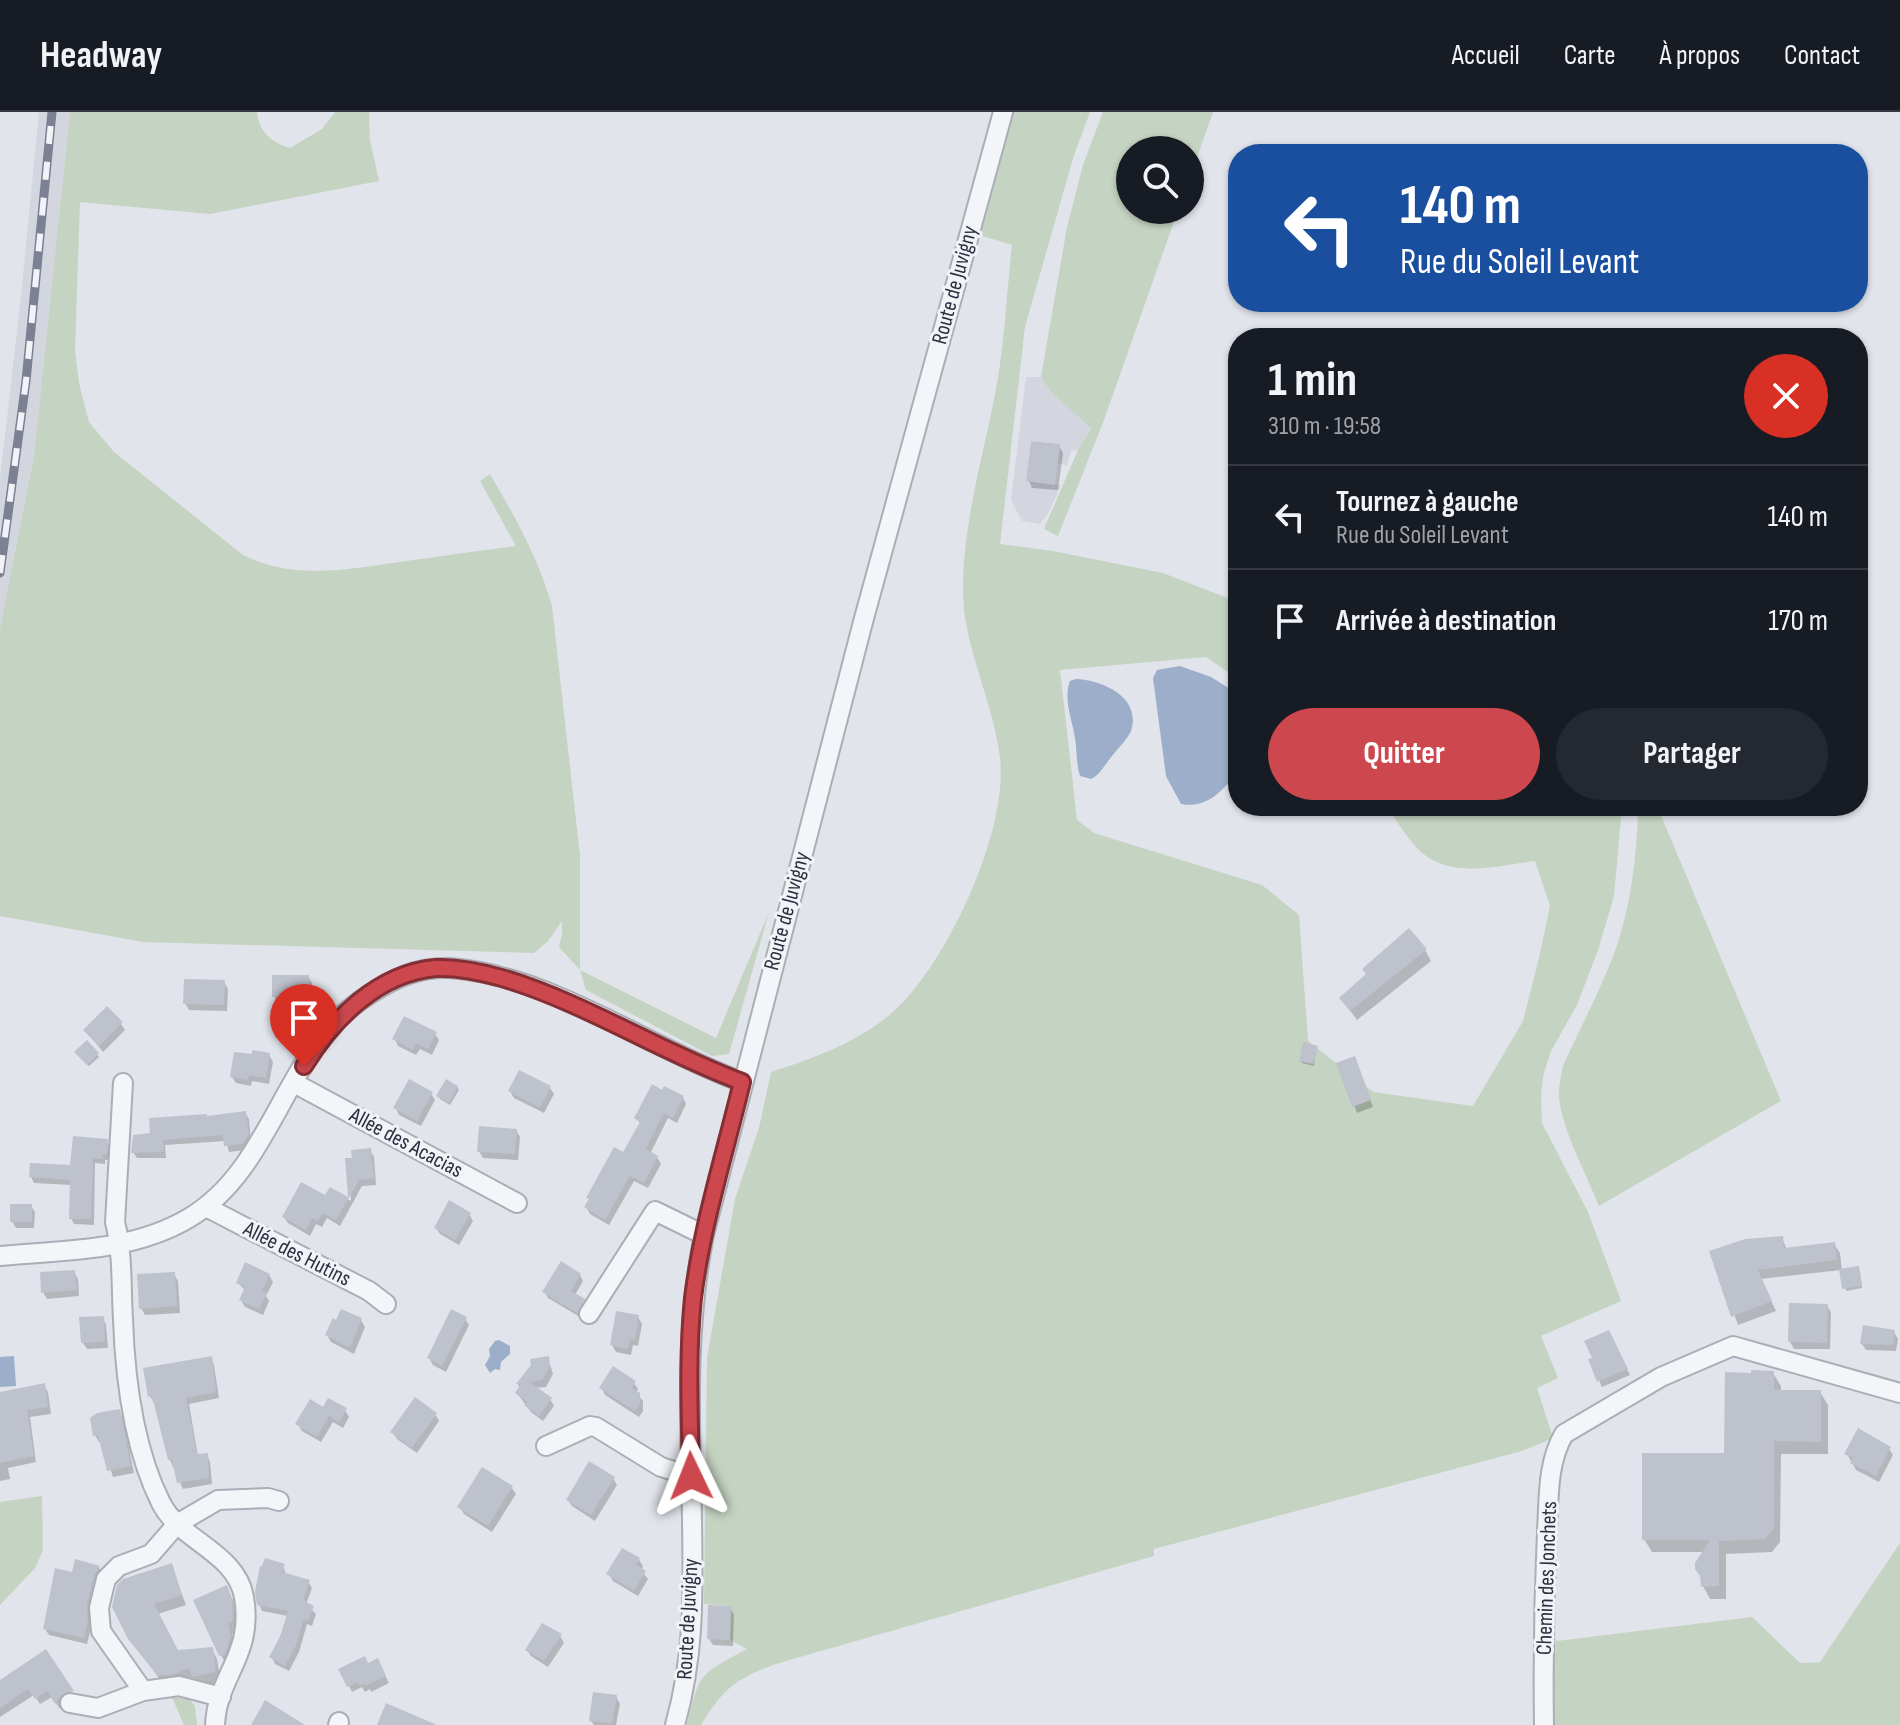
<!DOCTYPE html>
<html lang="fr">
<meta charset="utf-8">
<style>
body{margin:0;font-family:"Sofia Sans Condensed",sans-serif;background:#242831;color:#f1f3f6;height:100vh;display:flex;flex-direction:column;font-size:30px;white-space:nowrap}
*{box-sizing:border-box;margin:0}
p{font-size:26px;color:#9ea1a6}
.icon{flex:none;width:44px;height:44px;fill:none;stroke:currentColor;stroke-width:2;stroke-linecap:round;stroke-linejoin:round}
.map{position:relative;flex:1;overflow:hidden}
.drawer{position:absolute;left:1228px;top:216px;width:640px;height:488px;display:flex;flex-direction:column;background:#171b24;border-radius:32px;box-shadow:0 2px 6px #0004}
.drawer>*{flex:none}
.guide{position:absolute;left:1228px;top:32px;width:640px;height:168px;border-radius:32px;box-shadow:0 2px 6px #0004;background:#1a4fa0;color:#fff;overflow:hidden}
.controls{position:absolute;left:1116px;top:24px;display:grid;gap:16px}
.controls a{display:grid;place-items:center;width:88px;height:88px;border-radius:50%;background:#171b24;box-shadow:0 2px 6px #0004;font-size:40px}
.pin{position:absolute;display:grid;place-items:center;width:68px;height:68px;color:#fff;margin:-82px -34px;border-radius:50% 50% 50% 0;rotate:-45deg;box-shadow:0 0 8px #0007}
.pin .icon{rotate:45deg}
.me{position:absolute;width:88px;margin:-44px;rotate:358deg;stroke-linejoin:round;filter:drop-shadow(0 0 6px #0008)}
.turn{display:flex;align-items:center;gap:28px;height:168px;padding:0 40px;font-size:36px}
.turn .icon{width:104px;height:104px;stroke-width:2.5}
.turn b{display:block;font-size:56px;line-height:68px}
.round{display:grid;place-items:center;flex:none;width:84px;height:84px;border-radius:42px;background:#242831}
.head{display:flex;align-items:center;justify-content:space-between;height:136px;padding:0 40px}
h1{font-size:48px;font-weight:700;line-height:60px}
.cta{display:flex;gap:16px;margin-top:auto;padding:16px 40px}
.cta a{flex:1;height:92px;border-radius:48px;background:#cd474e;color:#fff;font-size:32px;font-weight:700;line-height:92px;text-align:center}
.cta a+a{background:#242831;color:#f1f3f6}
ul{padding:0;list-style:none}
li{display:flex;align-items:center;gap:24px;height:104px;padding:0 40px;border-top:2px solid #363941}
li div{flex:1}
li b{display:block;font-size:30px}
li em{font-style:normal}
header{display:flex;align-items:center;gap:48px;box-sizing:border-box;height:112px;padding:0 40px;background:#171b24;border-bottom:2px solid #363941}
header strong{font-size:38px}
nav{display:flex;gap:44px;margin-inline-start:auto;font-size:28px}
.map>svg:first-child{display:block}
</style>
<header>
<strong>Headway</strong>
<nav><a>Accueil</a><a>Carte</a><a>À propos</a><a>Contact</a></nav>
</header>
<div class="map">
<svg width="1900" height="1613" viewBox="0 0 1900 1613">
<rect width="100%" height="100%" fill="#e1e4ea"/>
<path fill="#d3d6de" d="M39,0h31l-36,343 -34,174v-151l21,-182z
M1026,265h15l10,15 40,35 -13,23 -7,1 -4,14 -9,-1 2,-20 -29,-3 -4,40 34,4 -12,27 -9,12 -18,-3 -11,-21z"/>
<path fill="#c5d3c2" d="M70,0h187c2,20 14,30 33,36l32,-19 13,-17h34l1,28 9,41 -169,33 -130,-12 -5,149 4,32 10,39 25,30 129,103c52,26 107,14 163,6 37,-5 73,-10 110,-15l-36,-65 10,-7c26,45 48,83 62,132l28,250v114l136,68 53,-126 -40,142 -17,2 -126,-66 -6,-20 -21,-23 3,-12v-14l-14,20 -14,12 -391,-11 -143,-26v-287l34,-174z
M1013,0h77l-16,43 -49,172 -25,217 53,7 110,22 75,29v77l-32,-22 -146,13 17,150 17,13 168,52 37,30 9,126 65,51 100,14 50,-85 16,-63 11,-52 -15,-45c-41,5 -87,20 -119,-14 -11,-12 -20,-28 -30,-41h236l-8,90 -16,54 -21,55 -26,46 -8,25 -2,21 1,26 46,89 33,89 -80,35 17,42 -21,10 16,50 -31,13 -368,98v7l-375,107c-41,14 -55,24 -78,62h-14c13,-53 12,-50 60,-76l-17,-9 1,-34 -27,-2 3,-246 28,-159 24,-71 12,-56c47,-15 99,-34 133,-71 48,-51 104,-172 96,-243 -6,-55 -36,-109 -37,-165 -1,-72 23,-145 35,-215 7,-44 9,-89 14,-133l-33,-10z
M1103,0h110l-23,65v-27h-60v60h48l-74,210 -46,116 -14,-7 34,-79 13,-22 -40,-36 -10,-15 26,-150 16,-62z
M1638,694h19l124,295 -182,105c-13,-33 -36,-74 -40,-108 -1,-11 2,-21 4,-32 16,-36 35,-71 49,-107 19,-49 25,-102 26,-153z
M42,1384l1,54 -8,18 -35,37v-103z
M1900,1431v182h-349l-2,-83 203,-25 48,46 20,-1z
M172,1585l17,2 6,7 2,19h-13z"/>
<path fill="#9caec9" d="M1180,554l31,11 27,17v78c-16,19 -31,37 -57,32l-15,-28 -13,-98 4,-8z
M1076,567c26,1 66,18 55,52 -4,9 -13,17 -19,25 -7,8 -11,18 -21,23l-11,-3c-4,-13 -3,-26 -5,-38 -3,-20 -12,-38 -5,-57z
M499,1228l11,6v8l-9,8 -1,8 -5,-1 -5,4 -5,-8 5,-9 -1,-7 6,-8z
M14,1244l2,30 -16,1v-30z"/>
<path fill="#0003" d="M1059,334l4,7 -5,37 -26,-2 -3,-7z
M1425,838l6,11 -74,59 -16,-22z
M308,865l4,6v20h-34l-4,-7z
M224,870l4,7 -1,22 -38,-1 -4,-7z
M121,912l4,6 -22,22 -18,-22z
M435,922l4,6 -7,15 -12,-6 -4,6 -18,-9 -3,-7z
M1316,936l-2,18 -12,-3 -1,-2z
M97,942l2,3 -10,9 -11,-11z
M269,943l4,7 -4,22 -17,-3 -1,5 -15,-3 -4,-6z
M1354,946l19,49 -16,6 -19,-49z
M457,975l2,3 -9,15 -10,-6 -1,-3z
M550,976l4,6 -10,19 -30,-15 -4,-7z
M431,981l4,7 -14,26 -22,-11 -3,-7z
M683,986l3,6 -9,19 -9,-5 -18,36 7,3 4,7 -13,24 -14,-7 -25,44 -19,-11 -4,-7 38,-53 17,-29 -4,-7z
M245,1001l4,6 2,22 -5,9 -17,2 -3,-11 -61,4 1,13h-29l-4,-6 19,-17 55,-17z
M516,1018l4,7 -2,23 -35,-2 -4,-7z
M107,1029l3,6 -1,13h-4v4l-10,-1 -1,62 -20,-1 -3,-6 1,-33 -38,-2 -3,-6 40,-10z
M370,1038l4,7 2,28 -14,1 -22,40 -13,-8 -5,9 -6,-3 -6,12 -22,-13 -4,-6 42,-19 4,-8 21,11 -4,-41 7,-1z
M31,1094l4,6 -1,16h-18l-4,-7z
M469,1102l4,7 -14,24 -19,-11 -4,-6z
M1782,1126l5,12 47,-6 6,9 2,18h18l2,17 -16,3 -5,-21 -80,9 15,32 -38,14 -26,-72z
M74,1160l4,7 1,17 -32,3 -4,-7z
M174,1162l4,7 2,32 -35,2 -4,-7z
M269,1163l4,7 -7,14 3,5 -6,14 -18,-8 -4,-7 5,-9 -8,-8z
M580,1163l3,6 -8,14 11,11 -6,11 -32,-19 -3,-6z
M1827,1194l4,6 -1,37h-36l-4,-7z
M638,1205l4,7 -4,22 -5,-1 -2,10 -15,-3 -4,-7z
M103,1206l3,7 2,23 -21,1 -4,-6z
M465,1207l4,6 -23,47 -13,-7 -4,-7z
M361,1208l4,7 -11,27 -23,-12 -4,-7z
M1894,1220l4,7 -2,12 -30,-1 -4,-6z
M1608,1221l22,42 -28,12 -12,-26 5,-2z
M211,1246l3,7 5,33 -30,6 9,52 9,-1 3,7 2,22 -29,5 -13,-29 -14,-58 -2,1 -4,-7z
M548,1246l5,16 -7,13 -11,1 15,11 4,7 -11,15 -12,-9 -14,-19 3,-5 -2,-3 15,-20z
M1773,1261l8,13v6h39l8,13v49h-47l-1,88 -8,10 -46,2v45h-16l-7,-13 1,-34h-52l-8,-13 82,-84z
M634,1271l4,6 -2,4 7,8v10l-4,6 -34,-22 -3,-7z
M44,1274l4,6 3,22 -21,3 6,45 -28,6 2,11 -10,2v-87z
M324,1298h21l4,7 -6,11 -10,-6 -12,20 -19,-11 -4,-7z
M119,1299l4,7 11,55 -21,4 -11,-35h-3l-4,-7z
M435,1302l4,7 -22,32 -20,-14 -4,-6z
M1889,1337l4,6 -14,27 -23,-12 -9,-16z
M613,1366l4,7 -22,36 -23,-15 -4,-6z
M512,1376l4,6 -24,38 -28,-18 -4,-7z
M639,1448l4,6 -2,4 7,9 -10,17 -25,-15 -4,-7z
M77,1449l22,7 4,6 -6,10 -7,29 1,15 -4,16 -38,-9 -4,-6 28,-54z
M171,1453l15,40 -28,9 20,38 34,-3 5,10 4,23 -21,4 -5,-8 -17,6 -14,1 -34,-47z
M283,1454l3,9 22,7 4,6 -6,16 10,10 -4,12 -5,-2 -8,28 -10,19 -14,-7 -3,-7 16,-41 -26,-5 -3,-7z
M226,1475l7,13 6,30 -7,4 4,15 -9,17 -6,-11z
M730,1496l4,7 -1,31 -20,-1 -4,-6z
M560,1524l4,7 -16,24 -17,-11 -4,-6z
M45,1540l30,46 -10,3 -5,8 -8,-12 -12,7 -6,-9 -34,22v-35z
M377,1549l12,22 -18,9 -1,-3 -5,3 -3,-5 -10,5 -11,-22z
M616,1585l4,7 -4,21h-22l-3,-4z"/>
<path fill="#bec2cc" d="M1031,329l29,3 -5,41 -29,-4z
M1409,816l18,21 -77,62 -11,-13 27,-24 -4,-5z
M272,863h37v21l-37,1z
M184,867l41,1 -1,25 -41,-1z
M107,894l16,16 -24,24 -16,-16z
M404,904l33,16 -9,17 -12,-6 -3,7 -21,-11z
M87,928l12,13 -12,12 -13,-13z
M1303,930l15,4 -5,18 -14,-3z
M252,938l18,3 -4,25 -17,-3 -1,5 -18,-3 4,-25 18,2z
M1355,944l16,44 -19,7 -16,-44z
M519,958l32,16 -11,22 -32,-17z
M409,967l24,13 -16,29 -24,-13z
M446,967l12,7 -9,17 -13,-7z
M652,972l10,6 2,-4 20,10 -11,22 -9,-5 -18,36 12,7 -14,27 -14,-7 -25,44 -21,-13 5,-8 -3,-1 28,-51 9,5 17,-30 -6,-4z
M246,999l3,23 -6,10 -19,2 -1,-11 -60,5 1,12 -33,1 2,-18 17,-2 -1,-15 58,-4v2z
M479,1014l38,3 -2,25 -38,-2z
M73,1024l35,3 -1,15 -5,1v4l-9,-1 -2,61h-22l1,-39 -41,-3 1,-14 40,2z
M371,1036l3,30 -15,2 -23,40 -13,-7 -5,8 -6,-3 -6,12 -24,-13 19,-35 24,13 5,-8 18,10 -3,-39h7l-1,-8z
M449,1088l22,13 -16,27 -21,-12z
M10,1092h22v18h-22z
M1783,1124l1,12 51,-6 2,18 -79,10 14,31 -41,16 -22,-66 36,-12z
M561,1149l20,13 -10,17 14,8 -8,14 -35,-21z
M245,1150l25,12 -8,17 5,2 -8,16 -20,-9 6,-13 -9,-4z
M1859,1154l3,20 -20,3 -3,-20z
M75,1158l2,20 -36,3 -1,-21z
M175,1160l2,34 -38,3 -2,-35z
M1789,1191l39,1 -1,39 -39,-1z
M341,1197l21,9 -12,30 -25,-13 8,-17 3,2z
M451,1197l16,8 -25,49 -15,-8z
M616,1199l23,4 -4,25 -5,-1 -2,10 -18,-4z
M104,1204l1,26 -24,1 -2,-26z
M1863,1213l32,5 -2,15 -33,-1z
M1609,1218l19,39 -31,13 -9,-23 4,-1 -8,-17z
M212,1244l4,36 -30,6 11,56 11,-1 1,25 -32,5 -5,-23h-4l-16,-64 -4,1 -5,-29z
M549,1244l1,10 -8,14 -12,2 22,16 -13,18 -15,-11 3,-3 -12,-9 6,-9h-5l15,-19 -1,-6z
M613,1254l23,15 -4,7 8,5v10l-5,8 -36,-23z
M1751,1258l23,1v19h47v52l-47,-1v87l-9,11 -46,2v45l-18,1 -1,-11 -5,-7v-6l15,-23h-68v-87h82l1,-81 26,1z
M45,1271l3,24 -21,3 7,46 -34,7v-71z
M415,1285l22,16 -25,35 -22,-16z
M328,1286l19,10 -8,14 -10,-6 -12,21 -22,-13 15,-25 13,8z
M120,1297l11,57 -24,5 -9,-36 -5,1 -3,-18 7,-5z
M1858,1316l33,19 -15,29 -26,-13 3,-5 -9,-4z
M589,1349l26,16 -24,38 -25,-15z
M482,1355l31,19 -25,40 -31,-19z
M622,1436l18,10 -4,7 10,6 -12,20 -28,-17z
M265,1446l20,6 -3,8 28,8 -7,20 11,6 -6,15 -4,-2 -8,26 -11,21 -16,-9 11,-20 8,-26 -31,-6 -2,-13 5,-26h2z
M75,1447l25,7 -6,10 -7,29 1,15 -4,18 -41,-9 12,-61 17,4z
M172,1451l10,32 -28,9 24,46 35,-3 3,25 -24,5 -3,-9 -17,7h-15l-29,-36 -16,-32 5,-22 6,-6z
M227,1473l5,14 1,22 -5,2 3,13 -6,19 -6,1 -26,-56z
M708,1493l23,1 -1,34 -23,-1z
M542,1511l20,11 -18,27 -19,-11z
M46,1537l28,42 -13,4 -6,9 -8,-13 -12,8 -7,-10 -28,19v-28z
M365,1544l3,7 10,-5 8,18 -21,10 -1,-2 -5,2 -2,-4 -10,5 -9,-18z
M593,1580l24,3 -5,29 -23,-3z
M265,1588l40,25h-54z
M386,1591l51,22h-60z"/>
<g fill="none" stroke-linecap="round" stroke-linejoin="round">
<defs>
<path id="minor" d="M123,971l-8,139c8,32 6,65 8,97 2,60 11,130 38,184 19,38 75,49 83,94 10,59 -27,78 -29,128
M294,971l223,120
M206,1095l163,84 17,13
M0,1144c63,-6 132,-4 189,-38 76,-45 91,-142 152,-202 13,-12 28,-22 44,-31 19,-11 42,-18 64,-17 99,6 200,80 293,114
M589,1202l66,-103 49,24
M546,1334l44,-20 6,1 65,40 30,9
M221,1585l-42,-11 -36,5 -42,-60 -2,-23 7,-29 13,-13 32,-12 26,-30 41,-24 50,-2 11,3
M70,1591l28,5 45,-17
M338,1613l1,-3
M675,1613c20,-71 18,-132 17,-205 -2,-96 -7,-191 12,-285l159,-613 140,-510
M1544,1613c-1,-65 0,-129 3,-194 2,-33 0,-68 17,-97l97,-57 72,-31 167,47"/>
</defs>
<use href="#minor" stroke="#aaaeb7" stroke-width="22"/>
<use href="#minor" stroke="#f4f5f8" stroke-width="18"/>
<defs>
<path id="rail" d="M0,461l26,-192 26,-269"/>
</defs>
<use href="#rail" stroke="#7b8193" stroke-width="9"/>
<use href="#rail" stroke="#f1f3f7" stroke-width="6" stroke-dasharray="18" stroke-linecap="butt"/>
</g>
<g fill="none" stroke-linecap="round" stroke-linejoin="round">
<defs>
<path id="route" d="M304,954c29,-47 74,-93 132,-98 22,-1 45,4 66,10 84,25 158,74 240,104 -17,71 -40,143 -49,216 -6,59 -3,119 -2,178"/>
</defs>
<use href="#route" stroke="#852e33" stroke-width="20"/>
<use href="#route" stroke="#cd474e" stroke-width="14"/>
</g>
<g text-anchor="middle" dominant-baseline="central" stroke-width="6" stroke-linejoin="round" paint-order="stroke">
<g font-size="22" fill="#293041" stroke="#f1f3f7">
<text transform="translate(955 173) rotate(-75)">Route de Juvigny</text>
<text transform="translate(787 799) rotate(-75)">Route de Juvigny</text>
<text transform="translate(406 1031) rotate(28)">Allée des Acacias</text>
<text transform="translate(297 1142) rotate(27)">Allée des Hutins</text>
<text transform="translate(1547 1466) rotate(-88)">Chemin des Jonchets</text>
<text transform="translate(688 1507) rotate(-87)">Route de Juvigny</text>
</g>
</g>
</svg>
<div class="controls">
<a><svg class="icon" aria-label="search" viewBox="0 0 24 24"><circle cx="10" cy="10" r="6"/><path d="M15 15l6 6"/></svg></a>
</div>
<div class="pin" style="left:304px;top:954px;background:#d93025"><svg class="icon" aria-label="arrive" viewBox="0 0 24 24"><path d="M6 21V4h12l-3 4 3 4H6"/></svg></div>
<svg class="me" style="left:691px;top:1364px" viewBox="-20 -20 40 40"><path d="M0-17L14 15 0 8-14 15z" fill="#cd474e" stroke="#fff" stroke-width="4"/></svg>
<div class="guide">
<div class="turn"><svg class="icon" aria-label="left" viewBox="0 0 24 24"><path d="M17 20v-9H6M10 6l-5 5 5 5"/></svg><div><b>140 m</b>Rue du Soleil Levant</div></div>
</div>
<section class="drawer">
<div class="head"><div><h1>1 min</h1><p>310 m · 19:58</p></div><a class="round" style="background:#d93025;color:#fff"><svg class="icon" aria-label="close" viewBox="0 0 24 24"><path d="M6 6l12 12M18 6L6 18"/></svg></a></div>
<ul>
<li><svg class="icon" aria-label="left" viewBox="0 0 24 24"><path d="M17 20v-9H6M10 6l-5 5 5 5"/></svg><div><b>Tournez à gauche</b><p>Rue du Soleil Levant</p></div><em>140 m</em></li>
<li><svg class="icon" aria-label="arrive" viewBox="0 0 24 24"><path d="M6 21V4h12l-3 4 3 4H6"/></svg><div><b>Arrivée à destination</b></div><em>170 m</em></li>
</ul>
<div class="cta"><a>Quitter</a><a>Partager</a></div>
</section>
</div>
